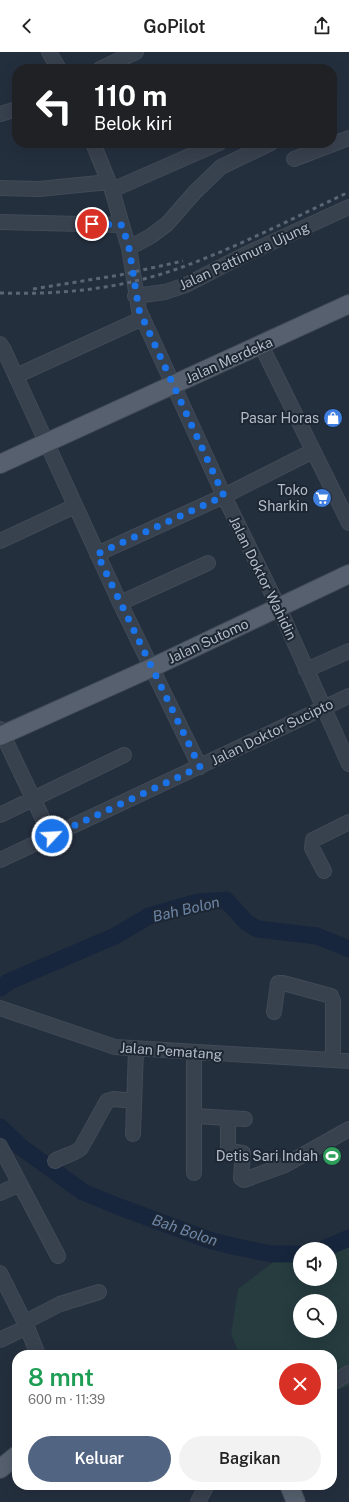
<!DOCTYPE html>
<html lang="id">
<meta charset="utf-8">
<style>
body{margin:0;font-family:"Public Sans",sans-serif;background:#f2f2f2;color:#222;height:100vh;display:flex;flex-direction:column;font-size:15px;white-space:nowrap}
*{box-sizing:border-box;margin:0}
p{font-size:13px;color:#767676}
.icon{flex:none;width:22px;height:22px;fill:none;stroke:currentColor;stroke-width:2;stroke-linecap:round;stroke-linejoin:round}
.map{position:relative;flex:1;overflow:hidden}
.sheet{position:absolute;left:12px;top:1298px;width:325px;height:140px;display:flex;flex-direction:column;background:#fff;border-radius:16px;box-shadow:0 4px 16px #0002}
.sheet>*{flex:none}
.top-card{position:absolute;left:12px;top:12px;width:325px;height:84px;border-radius:16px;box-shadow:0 4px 16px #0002;background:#202124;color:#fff;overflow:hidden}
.fabs{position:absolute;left:293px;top:1190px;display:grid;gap:8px}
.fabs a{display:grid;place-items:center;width:44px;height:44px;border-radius:50%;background:#fff;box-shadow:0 4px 16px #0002;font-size:20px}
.pin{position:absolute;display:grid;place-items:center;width:34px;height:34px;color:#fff;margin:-17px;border:2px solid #fff;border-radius:50%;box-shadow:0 1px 4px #0007}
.me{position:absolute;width:44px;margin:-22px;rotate:65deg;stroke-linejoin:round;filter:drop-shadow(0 0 3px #0008)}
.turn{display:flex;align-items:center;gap:14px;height:84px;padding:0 16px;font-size:18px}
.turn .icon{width:52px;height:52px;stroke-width:2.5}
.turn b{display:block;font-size:28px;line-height:34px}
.round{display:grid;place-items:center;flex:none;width:42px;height:42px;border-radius:21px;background:#f2f2f2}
.headline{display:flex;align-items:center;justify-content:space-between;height:68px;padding:0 16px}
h1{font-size:24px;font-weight:600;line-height:30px;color:#1e9e55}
.cta{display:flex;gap:8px;margin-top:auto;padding:8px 16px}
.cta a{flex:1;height:46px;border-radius:24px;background:#516482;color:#fff;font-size:16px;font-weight:600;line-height:46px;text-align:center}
.cta a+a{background:#f2f2f2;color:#222}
header{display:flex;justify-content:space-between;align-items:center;height:52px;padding:0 16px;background:#fff;font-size:18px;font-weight:600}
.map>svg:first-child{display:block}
</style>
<header><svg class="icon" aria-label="back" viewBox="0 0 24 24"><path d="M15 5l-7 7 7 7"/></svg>GoPilot<svg class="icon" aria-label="share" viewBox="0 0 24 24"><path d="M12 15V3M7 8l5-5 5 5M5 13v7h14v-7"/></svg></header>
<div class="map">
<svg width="349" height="1450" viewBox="0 0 349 1450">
<rect width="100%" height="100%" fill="#242f3e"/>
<path fill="#263c3f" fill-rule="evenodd" d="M349,1192v142l-17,6v-37h-92l-9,-21 7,-45 38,-29 24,-3v22h30v-28zM300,1249h30v30h-30z"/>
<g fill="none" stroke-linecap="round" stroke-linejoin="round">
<path stroke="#17263c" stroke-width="17" d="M0,936l10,-7 105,-45 34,-20 49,-14 28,-2 21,23 11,6 59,7 32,13
M0,1075l21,20 62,45 34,14 92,34 28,7 34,7h29
M323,1197l26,-11"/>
<defs>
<path id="minor" d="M49,0l10,17
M100,17l36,-17
M0,62l17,-5
M93,91l19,47 10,35 7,23 10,62 85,186 55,112 70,156
M294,107l55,-21
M0,136l39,1 70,-7
M112,138l107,-47
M0,170l122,3
M129,196l22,-12 16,-12 28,-32 26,-25 50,-24
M135,244l30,-4 21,-7 58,-30 105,-48
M0,292l4,6 116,253 80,164
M261,293l88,178
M16,324l127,-58
M0,489l75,-35
M97,502l127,-58 89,-45
M120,551l88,-40
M306,618l43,-19
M0,677l51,107
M0,763l124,-60
M0,808l349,-164
M324,819l-12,-23 1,-8 36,-18
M0,956l115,39 234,14
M274,960l4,-29h5l48,13 2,5v59
M194,1001v120
M194,1064l51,3
M228,1067v31l15,3 -2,25 3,2 41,-15 64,-36
M133,1082l3,-85
M0,1094l58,110
M55,1109c9,-6 18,-6 26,-13l26,-47 7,-2 20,2
M0,1141l20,-9
M0,1221l27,54 11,28
M25,1270l35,-18 39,-12
M0,1288l27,-13
M332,1331l17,-10
M198,1450l9,-17"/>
<path id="major" d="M0,412l349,-160
M0,684l151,-68 198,-94
M0,1417l17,-14
M289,1433l7,17"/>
</defs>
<use href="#minor" stroke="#414a57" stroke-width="16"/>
<use href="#major" stroke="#414a57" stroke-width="20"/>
<use href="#minor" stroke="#38414e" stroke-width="14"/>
<use href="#major" stroke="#56606e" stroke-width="18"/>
<path stroke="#5a6575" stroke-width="3" stroke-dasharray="4 4" stroke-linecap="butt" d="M33,237l87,-14 63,-14
M0,241c59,2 118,-4 174,-23 60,-21 117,-51 175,-78"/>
</g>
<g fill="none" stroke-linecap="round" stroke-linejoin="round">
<path stroke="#1a73e8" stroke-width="7" stroke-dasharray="0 12.6" d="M52,784l148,-69 -103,-213 127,-58 -85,-186 -10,-62 -7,-23 -30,-1"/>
</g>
<defs>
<symbol id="shop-disc" viewBox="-11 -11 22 22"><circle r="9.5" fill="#3f7fe0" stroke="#1d2633"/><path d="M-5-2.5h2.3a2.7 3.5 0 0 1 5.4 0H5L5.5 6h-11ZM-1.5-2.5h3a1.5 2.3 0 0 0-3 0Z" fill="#fff"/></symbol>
<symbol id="supermarket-disc" viewBox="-11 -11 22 22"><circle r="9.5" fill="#3f7fe0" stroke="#1d2633"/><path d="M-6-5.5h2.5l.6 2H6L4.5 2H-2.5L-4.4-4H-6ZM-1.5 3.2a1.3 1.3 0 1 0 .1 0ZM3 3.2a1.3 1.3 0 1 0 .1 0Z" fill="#fff"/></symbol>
<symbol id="stadium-disc" viewBox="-11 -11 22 22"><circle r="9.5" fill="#2e9e5b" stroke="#1d2633"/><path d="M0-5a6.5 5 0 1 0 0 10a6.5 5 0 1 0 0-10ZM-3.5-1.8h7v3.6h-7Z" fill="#fff"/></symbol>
</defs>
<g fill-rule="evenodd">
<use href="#shop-disc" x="322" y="355" width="22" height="22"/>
<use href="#supermarket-disc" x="311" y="435" width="22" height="22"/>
<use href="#stadium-disc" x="321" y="1093" width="22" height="22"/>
</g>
<g text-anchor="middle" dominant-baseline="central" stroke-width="4" stroke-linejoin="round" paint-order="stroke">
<g font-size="14" fill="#b4bcc9" stroke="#1d2633">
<text transform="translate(244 204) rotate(-25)">Jalan Pattimura Ujung</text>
<text transform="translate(229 308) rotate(-24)">Jalan Merdeka</text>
<text transform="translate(263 526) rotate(64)">Jalan Doktor Wahidin</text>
<text transform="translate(208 589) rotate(-25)">Jalan Sutomo</text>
<text transform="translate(272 680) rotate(-26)">Jalan Doktor Sucipto</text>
<text transform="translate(171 999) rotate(4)">Jalan Pematang</text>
</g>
<g font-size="14" fill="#b4bcc9" stroke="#1d2633" text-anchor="end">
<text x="319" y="366">Pasar Horas</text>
<text x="308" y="438">Toko<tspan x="308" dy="16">Sharkin</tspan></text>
<text x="318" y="1104">Detis Sari Indah</text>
</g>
<g font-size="15" font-style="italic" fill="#6d86a8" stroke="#1d2633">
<text transform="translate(186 857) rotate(-13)">Bah Bolon</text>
<text transform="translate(185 1178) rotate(19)">Bah Bolon</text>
</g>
</g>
</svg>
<div class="fabs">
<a><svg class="icon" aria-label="sound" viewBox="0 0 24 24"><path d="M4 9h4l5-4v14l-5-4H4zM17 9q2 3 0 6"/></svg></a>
<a><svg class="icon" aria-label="search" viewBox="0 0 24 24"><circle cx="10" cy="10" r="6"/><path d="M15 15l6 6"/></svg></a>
</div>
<div class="pin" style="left:92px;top:172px;background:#d93025"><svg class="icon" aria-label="arrive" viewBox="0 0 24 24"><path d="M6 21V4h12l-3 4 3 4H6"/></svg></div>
<svg class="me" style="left:52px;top:784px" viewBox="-20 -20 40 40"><circle r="17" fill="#1a73e8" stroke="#fff" stroke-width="3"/><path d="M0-11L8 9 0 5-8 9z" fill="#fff"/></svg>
<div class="top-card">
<div class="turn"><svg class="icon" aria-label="left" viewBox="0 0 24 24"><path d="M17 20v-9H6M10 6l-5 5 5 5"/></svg><div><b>110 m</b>Belok kiri</div></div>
</div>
<section class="sheet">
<div class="headline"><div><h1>8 mnt</h1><p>600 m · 11:39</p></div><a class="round" style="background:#d93025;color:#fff"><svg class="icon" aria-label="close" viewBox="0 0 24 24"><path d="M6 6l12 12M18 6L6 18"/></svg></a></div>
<div class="cta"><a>Keluar</a><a>Bagikan</a></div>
</section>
</div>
